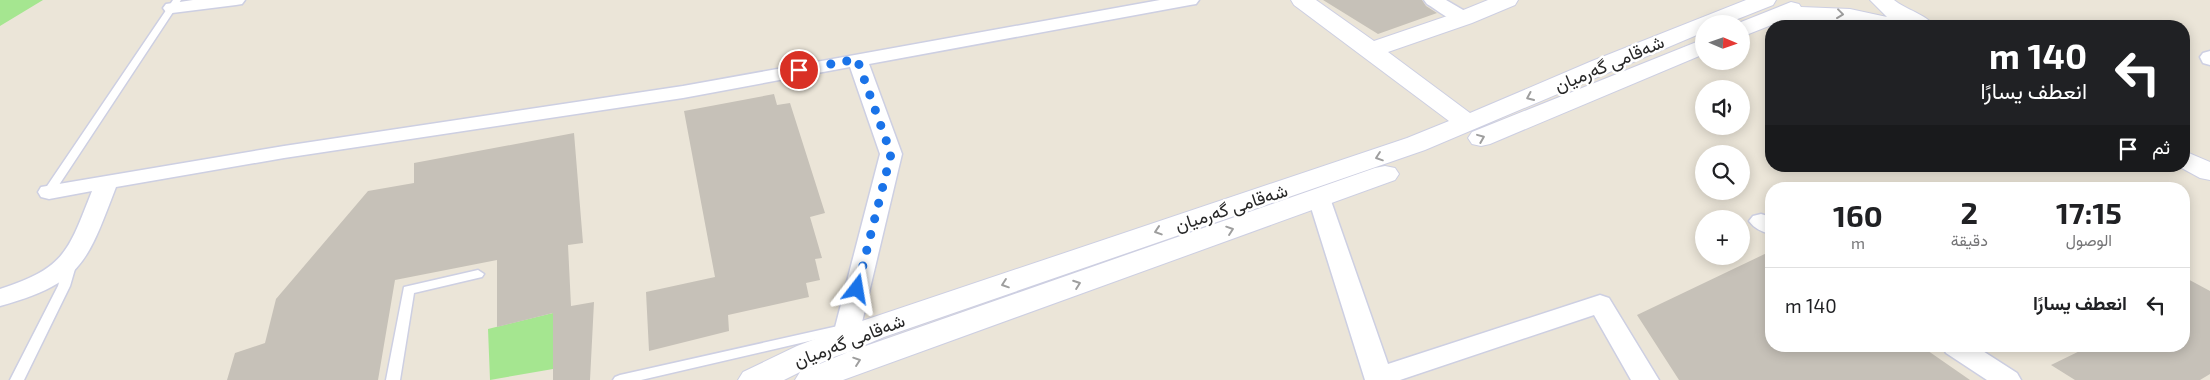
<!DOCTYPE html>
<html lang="ar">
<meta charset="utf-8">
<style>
body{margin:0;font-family:"Exo 2",Vazirmatn,sans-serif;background:#f2f2f2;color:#202124;direction:rtl;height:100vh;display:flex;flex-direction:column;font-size:19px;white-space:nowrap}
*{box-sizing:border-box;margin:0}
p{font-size:16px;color:#757577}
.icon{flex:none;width:28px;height:28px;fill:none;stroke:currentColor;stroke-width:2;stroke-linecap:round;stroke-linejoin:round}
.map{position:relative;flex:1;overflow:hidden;direction:ltr}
.side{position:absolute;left:1765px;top:182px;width:425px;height:170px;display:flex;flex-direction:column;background:#fff;border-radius:20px;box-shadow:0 2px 12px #0003;direction:rtl}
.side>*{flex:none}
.hud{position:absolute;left:1765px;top:20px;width:425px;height:152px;border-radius:20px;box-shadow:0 2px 12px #0003;direction:rtl;background:#202124;color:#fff;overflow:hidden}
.needle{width:32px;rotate:92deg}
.fabs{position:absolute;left:1695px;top:15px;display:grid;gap:10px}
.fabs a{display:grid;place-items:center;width:55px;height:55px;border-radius:50%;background:#fff;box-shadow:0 2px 12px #0003;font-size:25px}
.pin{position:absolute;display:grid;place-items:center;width:42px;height:42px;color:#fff;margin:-21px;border:2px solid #fff;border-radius:50%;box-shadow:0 1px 5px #0007}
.me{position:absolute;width:55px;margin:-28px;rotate:14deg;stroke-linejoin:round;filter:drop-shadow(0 0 4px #0008)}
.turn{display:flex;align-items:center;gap:18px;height:105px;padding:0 20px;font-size:22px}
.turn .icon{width:65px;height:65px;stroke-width:2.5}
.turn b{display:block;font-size:35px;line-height:42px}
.then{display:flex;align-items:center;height:48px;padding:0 20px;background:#0003;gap:10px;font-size:19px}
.eta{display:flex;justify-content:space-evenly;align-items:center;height:85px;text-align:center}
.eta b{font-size:30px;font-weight:700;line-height:35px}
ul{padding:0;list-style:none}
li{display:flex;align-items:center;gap:15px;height:75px;padding:0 20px;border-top:1px solid #e0e0e0}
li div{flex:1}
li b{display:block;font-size:19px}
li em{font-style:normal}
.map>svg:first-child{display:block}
</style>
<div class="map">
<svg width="2210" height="380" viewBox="0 0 2210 380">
<rect width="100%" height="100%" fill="#ebe5d8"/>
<path fill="#a5e690" d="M0,0h43l-43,26z
M553,313v56l-63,11 -2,-51z"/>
<path fill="#c6c1b8" d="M1323,0h99l4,6 11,7 -59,21z
M774,94l3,11 13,-2 35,110 -15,4 12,41 -7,1 5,21 -14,3 3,14 -81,18 1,16 -80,20 -3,-59 69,-15 -31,-166z
M574,133l9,110 -15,2 3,61 23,-4 -4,78h-37v-67l-56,14v-67l-102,20 -17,100h-151l8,-27 30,-10 11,-44 92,-108 46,-8v-20z
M1771,251v95h150l49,34h-291l-42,-65z
M2184,277l26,14v83l-10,6h-125l-24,-15 39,-19h94z"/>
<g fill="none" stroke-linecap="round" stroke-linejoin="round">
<defs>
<path id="lane" d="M173,0h8l-128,194h-8l-2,-2z
M71,258l6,4 -7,24 -46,94h-14l48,-94 7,-24z
M478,270l6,4 -2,3 -68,16 -14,87h-14l18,-93z
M847,324l5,1 1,3 -1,3 -211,49h-28l2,-3 5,-2z"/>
<path id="street" d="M193,0h52l-3,4 -6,1 -64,8 -6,-1 -3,-4 3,-4z
M1160,0h39l-3,4 -6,1 -321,59 33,90 -44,185 -4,6 -9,3 -9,-3 -4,-6 48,-185 -30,-87 -167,31 -399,60 -168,29c-29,75 -33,96 -116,119v-17c65,-21 68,-37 92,-98l-43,8 -8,-2 -3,-5 3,-5 243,-41 399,-60z
M1424,0h22l24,14 3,4 -3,4c-15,4 -31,-11 -43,-18z
M2210,51v14l-7,-2 -3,-6 3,-4z
M1319,191l8,2 3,5 58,166 212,-69 9,3 50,82h-28l-37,-65 -194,65h-35l-57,-182 3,-5z
M1761,214l10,3v17c-9,-2 -16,-5 -22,-13l4,-5z
M1942,346h33l42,27 4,7h-34l-41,-27z"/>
<path id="secondary" d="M1291,0h25l58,41 82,-28 32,-13h30l-3,5 -43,18 -84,29 82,61 122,-52 154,-61h30l-3,5 -48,19h-21v8l-279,118 -541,187 -81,34 31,-14 541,-189 10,-2 10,2 4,6 -4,6 -552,200h-48l5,-8 -16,8h-46l5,-8 54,-26 65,-25 545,-183 42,-17 -155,-116z
M1870,0h24c12,10 32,14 40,26h-63l-36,-5h-45l-11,1 -38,15v-13h-5l55,-22 8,2 2,3 49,2 37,8z
M1704,39v15l-214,90 -9,2 -9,-2 -4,-6 4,-6z
M2184,151l26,11v18l-10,-2 -22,-12h6z"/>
</defs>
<use href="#lane" stroke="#cdcfe2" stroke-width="3"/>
<use href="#street" stroke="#cdcfe2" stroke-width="3"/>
<use href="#secondary" stroke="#cdcfe2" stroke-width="2"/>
<use href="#lane" fill="#fff" fill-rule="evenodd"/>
<use href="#street" fill="#fff" fill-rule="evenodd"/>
<use href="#secondary" fill="#fff" fill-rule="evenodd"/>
</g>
<defs><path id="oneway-chevron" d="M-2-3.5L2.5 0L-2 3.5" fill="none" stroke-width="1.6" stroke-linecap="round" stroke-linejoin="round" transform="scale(1.25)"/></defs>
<g stroke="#9e9e9e">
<use href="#oneway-chevron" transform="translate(1840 14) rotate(7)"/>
<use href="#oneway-chevron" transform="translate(1530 97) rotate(156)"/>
<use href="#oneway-chevron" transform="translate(1481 138) rotate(-22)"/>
<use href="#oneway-chevron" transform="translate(1379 157) rotate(161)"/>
<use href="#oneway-chevron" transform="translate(1230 230) rotate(-19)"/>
<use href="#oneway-chevron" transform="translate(1158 231) rotate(162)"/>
<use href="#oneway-chevron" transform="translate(1005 284) rotate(161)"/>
<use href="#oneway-chevron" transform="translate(1077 284) rotate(-20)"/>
<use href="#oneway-chevron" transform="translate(857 361) rotate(-19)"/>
</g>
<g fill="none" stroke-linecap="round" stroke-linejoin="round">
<path stroke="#1a73e8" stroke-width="9" stroke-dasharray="0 16.2" d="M799,70l58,-11 34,95 -34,135"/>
</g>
<g text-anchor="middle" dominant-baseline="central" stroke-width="5" stroke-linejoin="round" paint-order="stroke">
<g font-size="18" fill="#272727" stroke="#fff">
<text transform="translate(1609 63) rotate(-23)">شەقامی گەرمیان</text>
<text transform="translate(1231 207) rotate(-18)">شەقامی گەرمیان</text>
<text transform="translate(849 340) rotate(-21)">شەقامی گەرمیان</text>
</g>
</g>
</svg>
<div class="fabs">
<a><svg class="needle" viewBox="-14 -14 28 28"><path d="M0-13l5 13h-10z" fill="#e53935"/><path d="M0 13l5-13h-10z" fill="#757577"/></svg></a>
<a><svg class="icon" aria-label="sound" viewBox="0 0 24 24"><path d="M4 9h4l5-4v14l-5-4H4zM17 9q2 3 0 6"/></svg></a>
<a><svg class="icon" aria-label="search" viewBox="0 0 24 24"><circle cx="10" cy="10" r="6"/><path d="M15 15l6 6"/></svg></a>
<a>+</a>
</div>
<div class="pin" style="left:799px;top:70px;background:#d93025"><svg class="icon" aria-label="arrive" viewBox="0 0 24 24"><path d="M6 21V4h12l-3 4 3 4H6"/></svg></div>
<svg class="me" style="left:857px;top:289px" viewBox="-20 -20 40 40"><path d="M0-17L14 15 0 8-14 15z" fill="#1a73e8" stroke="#fff" stroke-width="4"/></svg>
<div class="hud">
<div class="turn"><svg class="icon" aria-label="left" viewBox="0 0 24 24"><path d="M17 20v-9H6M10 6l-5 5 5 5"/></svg><div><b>140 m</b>انعطف يسارًا</div></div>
<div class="then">ثم<svg class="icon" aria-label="arrive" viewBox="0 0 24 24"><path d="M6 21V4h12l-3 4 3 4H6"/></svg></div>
</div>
<section class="side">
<div class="eta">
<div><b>17:15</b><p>الوصول</p></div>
<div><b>2</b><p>دقيقة</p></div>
<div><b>160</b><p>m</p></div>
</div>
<ul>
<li><svg class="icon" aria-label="left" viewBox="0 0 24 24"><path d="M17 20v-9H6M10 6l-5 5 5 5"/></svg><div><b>انعطف يسارًا</b></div><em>140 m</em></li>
</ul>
</section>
</div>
